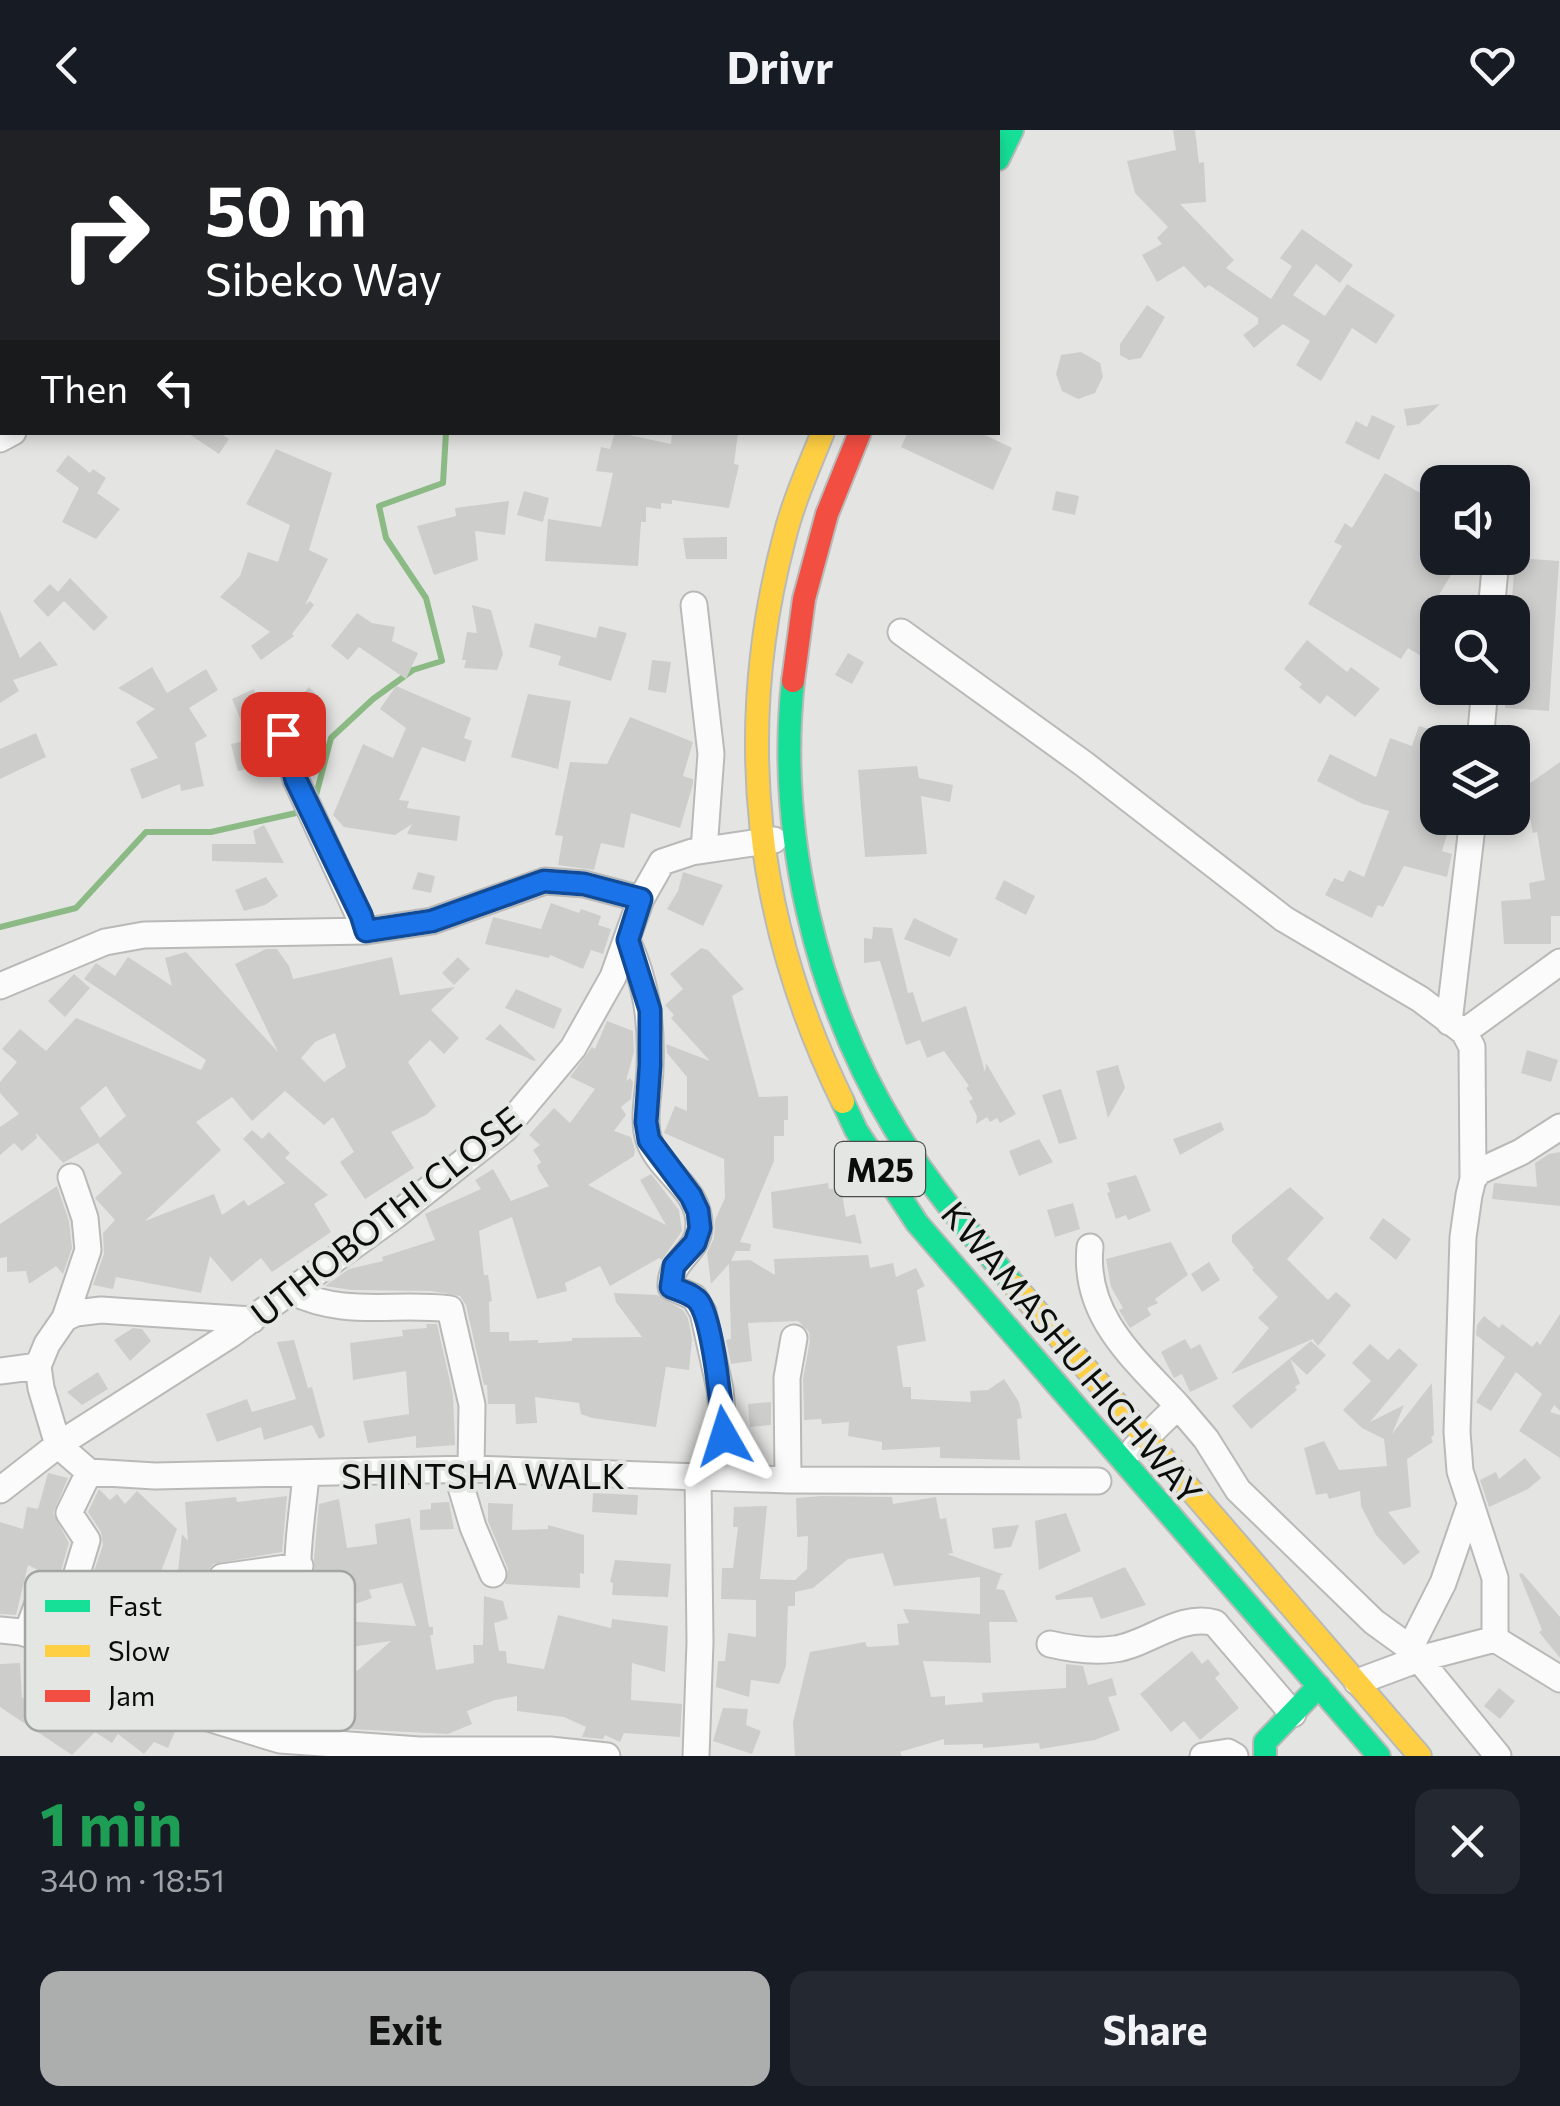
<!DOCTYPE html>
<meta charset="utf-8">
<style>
body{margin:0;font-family:Commissioner,sans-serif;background:#242831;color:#f1f3f6;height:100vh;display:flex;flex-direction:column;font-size:38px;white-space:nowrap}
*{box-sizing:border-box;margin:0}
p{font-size:32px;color:#9ea1a6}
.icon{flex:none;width:55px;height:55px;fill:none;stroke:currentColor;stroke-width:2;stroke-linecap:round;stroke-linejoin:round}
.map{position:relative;height:1626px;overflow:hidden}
.panel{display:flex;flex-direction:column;background:#171b24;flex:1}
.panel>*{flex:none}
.top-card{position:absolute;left:0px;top:0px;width:1000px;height:305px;box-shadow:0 5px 15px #0003;background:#202124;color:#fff;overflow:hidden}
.tools{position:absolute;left:1420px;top:335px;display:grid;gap:20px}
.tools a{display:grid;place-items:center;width:110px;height:110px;border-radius:20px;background:#171b24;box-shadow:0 5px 15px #0003;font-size:50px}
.pin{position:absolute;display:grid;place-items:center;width:85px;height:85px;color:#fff;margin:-42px;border-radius:20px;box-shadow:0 5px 15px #0006}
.me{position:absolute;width:110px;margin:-55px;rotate:354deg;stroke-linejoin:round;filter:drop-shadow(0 0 8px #0008)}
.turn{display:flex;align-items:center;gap:35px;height:210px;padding:0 40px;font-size:45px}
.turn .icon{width:130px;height:130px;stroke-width:2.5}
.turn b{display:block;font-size:70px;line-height:85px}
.then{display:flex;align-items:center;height:95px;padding:0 40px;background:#0003;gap:20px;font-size:38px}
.round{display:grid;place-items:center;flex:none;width:105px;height:105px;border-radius:20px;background:#242831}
.overview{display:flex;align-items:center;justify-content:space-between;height:170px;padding:0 40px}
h1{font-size:60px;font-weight:700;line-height:75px;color:#1e9e55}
.cta{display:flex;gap:20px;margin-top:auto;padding:20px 40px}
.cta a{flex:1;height:115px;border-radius:20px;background:#acaeae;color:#111;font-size:40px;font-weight:700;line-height:115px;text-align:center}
.cta a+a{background:#242831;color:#f1f3f6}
header{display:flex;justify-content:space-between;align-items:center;height:130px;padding:0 40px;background:#171b24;font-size:45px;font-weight:700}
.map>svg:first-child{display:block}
</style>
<header><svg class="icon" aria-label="back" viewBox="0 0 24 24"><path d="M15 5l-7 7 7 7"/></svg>Drivr<svg class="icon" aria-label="heart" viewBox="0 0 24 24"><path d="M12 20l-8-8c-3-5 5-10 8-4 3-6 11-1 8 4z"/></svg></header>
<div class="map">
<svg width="1560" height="1626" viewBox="0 0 1560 1626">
<rect width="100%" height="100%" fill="#e4e5e3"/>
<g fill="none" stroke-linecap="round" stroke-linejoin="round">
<path stroke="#8cba85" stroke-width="6" d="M525,0l1,2
M315,669l16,-61 42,-39 40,-29 29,-9 -16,-63 -40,-60 -7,-32 64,-23 3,-51
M0,797l76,-19 70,-76h65l94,-21"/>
</g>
<path fill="#cdcecc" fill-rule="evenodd" d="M1173,0h22l4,33 5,-1 2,40 -26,2 54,56 -8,8 45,31 21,-33 -12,-8 22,-29 51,36 -13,18 -24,-19 -23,31 32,21 22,-32 48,31 -19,29 -24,-16 -31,53 -25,-16 14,-24 -27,-17 -29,24 -11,-13 15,-11v-6l-49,-33 -4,3 -21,-22 -27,16 -15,-27 20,-11 -5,-6 11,-11 -33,-34 -8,-32 49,-11z
M1147,175l18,12 -24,41 -12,2 -9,-5v-11z
M1081,222l19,11 3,14 -8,16 -17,6 -16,-8 -6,-17 5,-19z
M1440,274l-21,20 -12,2 -3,-17z
M1372,285l23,11 -16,34 -34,-17 11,-22 11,6z
M186,302h32l11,7 -10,15z
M615,302l56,12 1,-12h66l-4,32 5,1 -10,43 -57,-8v4l-11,-1v6l-15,-2v15h-5l-3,44 -93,-5 3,-42 53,8 12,-54 -17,-2 5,-24 9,2z
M908,302h71l33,16 -19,42 -92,-43z
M276,319l56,24 -23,77 19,9 -23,46 5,-4 4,4 -22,29 2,2 -33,24 -10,-14 19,-14 -50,-35 20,-21 8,-24 30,10 12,-37 -44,-21z
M68,325l22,18 3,-4 13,9 -9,15 23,16 -24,30 -34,-17 17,-34 -23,-17z
M1385,343l53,30v55h23l-41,69 18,11v10l-9,13 -21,-13 -7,11 -93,-55 34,-58 -8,-4 11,-19 7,5z
M524,361l25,7 -6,24 -26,-7z
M1056,361l23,5 -4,19 -23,-5z
M509,371l-4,34 -30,-4 3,29 -44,15 -17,-49 39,-10 -1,-8z
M727,407v22h-41l-3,-21z
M1515,428l44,3 -10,150 -44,-3 2,-20h5l-1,-76z
M70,448l38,39 -14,14 -30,-30 -16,16 -15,-16 17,-17 8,8z
M472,475l19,5 12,44 -6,16 -33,-2 2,-8h-4l5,-28 10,1z
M0,480l20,48 20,-17 18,24 -45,15 6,11 -19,12z
M357,483l15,10 23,4 -3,14 26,12 -12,26 -47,-32 -11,13 -17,-14z
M535,493l61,15 3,-12 28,7 -16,48 -53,-16 3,-9 -32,-9z
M1307,510l40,32 4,-5 29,22 -25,28 -28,-22 -7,9 -21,-17 3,-3 -18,-15z
M848,523l16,9 -12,22 -17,-9z
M652,530l19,2 -5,31 -18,-3z
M152,537l15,26 39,-24 12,21 -29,18 18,28 -12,7 9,43 -23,5 -1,-7 -38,15 -12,-30 28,-11 -22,-36 19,-13 -37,-21z
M396,556l75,32 -7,20 8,3 -7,21 -43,-15 -23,53 10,1 -2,7 53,8 -3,25 -50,-7 5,-10 -17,11 -51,-8 -11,-12 30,-71 30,14 13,-30 -26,-19z
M309,557l12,12 -13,14 -12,-12z
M254,559l13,42 3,17 -6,2 3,14 -29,7 -7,-27 18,-4 -17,-41z
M528,564l43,7 -13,68 -47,-12z
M630,587l63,25 -10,34 10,3v5l-13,44 -49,-15 -7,35 -23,-5 -7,27 -36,-5 5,-29 -8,-1 15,-73 37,2z
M1419,596l19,6v86h14l-10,33 10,3 -5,23 -43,-11 -21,41 -5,-2 -6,13 -47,-23 9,-17 9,4 6,-12 15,7 25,-66 -26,-7 -46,-23 13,-27 46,23 14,-39 22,8z
M36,603l10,24 -46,22v-30z
M1560,632v154h-9v28h-47l-3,-43 30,-2 -2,-16 16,-3 -8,-48 -4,1 -5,-27h-16v-10z
M917,636l2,12 34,7 -3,17 -29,-6 6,58 -62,3 -7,-87z
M264,695l20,38 -72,-2v-17h44l-3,-13z
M418,742l17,4 -4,17 -19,-4z
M683,742l40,13 -20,41 -36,-17 11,-18z
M266,747l12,19 -13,9 -21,6 -9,-21z
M1004,750l31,16 -9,19 -31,-16z
M551,773l28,10 2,-4 20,7 -3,9 13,4 -8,25 -12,-4 -8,19 -33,-14 -1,3 -64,-14 8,-27 48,12z
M914,788l44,21 -8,18 -46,-18z
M873,797l19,1 16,65 5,-1 9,30 44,-16 19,66 1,-9 30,51 -16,9 -3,-5 -7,4 -3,-5 -11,7 1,-8 -8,-15 4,-2 -7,-11 3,-2 -25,-35 -17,7 -7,-18 -14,5 -26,-84 -16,2v-25l8,1z
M701,818l7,2 36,39 -12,7 27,101 29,-1v24h-4v16h-10v25l-34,81 11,2 -1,7h-14l-5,10 19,-1 25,15 -1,-16 94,-4 2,13 23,-5 3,14 20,-9 9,18 -8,4 9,51 -29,5 6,41h8v12l60,3 -1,-11 18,-1 16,-11 15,23 3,16 -5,1 3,41 -80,-2v-11l-58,3v-8l-34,-6 1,-14 -27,2 -1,-5 -17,1 -1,-41 7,-39 -1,-8 -11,-11 -50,2 4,38 -21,3 -5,-24 5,-1 -2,-75 -18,20 -4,-31 7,-15 1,-18 10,-22 -1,-39 -60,-26 11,-27 12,5v-34l-20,-24 -1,-9 44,17 -39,-43 3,-3 -9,-10 18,-16 -13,-15z
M266,819h11l12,17 4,13 99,-22 8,38 55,-8 -24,23 28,28 -15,16 -14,-14 -22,22 28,44 -10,9 -35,17 23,36 -49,31 -25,-37 14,-10 -21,-35 -9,8 -39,-34 -33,30 -20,-24 -36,25 25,28 -76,71 69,-27 8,21 22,-15 4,6 37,-23 -42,-44 9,-9 10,9 7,-7 21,21 -5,5 43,37 -14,9 17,28 -59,40 -11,-14 -29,24 -22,-26 -9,37 -85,-16 -3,12 -20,-4 11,-31 -1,-21 12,-13 -20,-22 27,-25 -24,-30 -35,20 -27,-30 1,5 -15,13 -8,-8 -14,12v-28l19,-13 -19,-21v-11l17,-20 -15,-13 18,-20 26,22 30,-33 125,52 5,-10 -122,-81 12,-16 19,13 13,-19 44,29 -7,-28 21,-6 92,100 -43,-88zM335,903l11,34 -22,15 -23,-24 14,-16zM106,956l20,30 -26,22 -20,-30z
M458,827l12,12 -16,16 -12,-12z
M74,844l16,14 -25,29 -17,-16z
M516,859l46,20 -8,20 -49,-21z
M607,891l26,10 1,21 -8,29 4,-3 3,4 -2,17 -10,8 5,8 -12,16 17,6 4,13 -1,6 -46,29 78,40 -26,-45 11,-6 28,36 3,21 -20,29 -3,-2 -49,28 -10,-20 -35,17 2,8 -30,8 -25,-82 -33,14 5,44h4l4,26 -3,1 1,30h19v9l29,-1v3l34,-2v-3l70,-1 -26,-35 -2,-9 43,2 26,15 5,8 4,21 -3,31 -23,-3 -10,60 -64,-9 -11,-4 -2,-11 -44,-6 2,26 -21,1 -1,-20h-27l-1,-19h-3l-18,-80 -6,-9 -29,-5 -79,-1 -27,-4 24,-17 34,-8 -1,-4 53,-17 -10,-26 56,-25 -6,-9 18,-11 18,32 38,-15 -10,-15 -2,-5 4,-4 -8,-12 7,-5 -11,-10 25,-27 16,15 25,-34 -25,-12 22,-30 3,2z
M500,894l36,36 -2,1 -49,-22z
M1527,920l31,10 -7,22 -30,-9z
M1118,935l7,23 -17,30 -12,-47z
M1061,959l16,50 -18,5 -17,-49z
M1221,992l3,8 -44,25 -7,-16z
M1039,1009l14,23 -34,14 -10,-25z
M1560,1022v54l-68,-7 2,-16 43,4 -2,-24 14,-9z
M1136,1045l15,36 -23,9 -2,-5 -10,4 -9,-26 3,-1 -3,-9z
M828,1053l1,6 12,-1 5,29 9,-3 7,30 -89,-16 -2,-36z
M57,1056l12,35 3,27 -9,26 -7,-8 -27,18 -3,-13 -19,1v-15l-7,1v-34z
M1290,1057l34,31 -37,41 41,41 8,-8 15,13 -33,41 -5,-7 -82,35 38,-46 -11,-10 20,-21 -26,-27 2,-2 -22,-26v-7z
M1073,1073l7,26 -25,8 -8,-27z
M1383,1088l28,21 -15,21 -27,-22z
M1171,1112l17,33 -33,24 3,4 -11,5 4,7 -21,13 -11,-18 4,-2 -12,-21 -5,-28z
M1209,1132l11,18 -18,12 -11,-18z
M1560,1184v97l-6,-6 -4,7 10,3v43l-41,-27 23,-37 -26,-22 -25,39 -15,-9 29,-45 -29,-22 1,-10 7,-9 15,12 3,-4 30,23 5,-6 3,4z
M426,1194h11l16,71 2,50 -39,3v-12l-48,7 -5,-22 46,-7 -3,-43 -53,9 -3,-37 53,-7 -1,-6 25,-2z
M133,1198l9,1 9,12 -21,20 -16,-21z
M1185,1209l6,10 9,-5 18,35 -28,13 -8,-18 -8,4 -13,-26z
M294,1210l14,48 4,-1 13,49 -6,3 -7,-14 -48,15 -3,-13 -44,15 -11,-28 41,-15 5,13 44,-13 -19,-57z
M1311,1211l15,14 -19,20 -17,-16 10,24 -5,4 2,3 -46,39 -19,-23z
M1370,1214l18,16 11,-12 19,17 -48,57 34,-17 -12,29 40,-51 2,52 -3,2 2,5 -26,17 4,48 -23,5 32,40 -16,13 -28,-30 -15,-29 -1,-15 -31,8 -2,-6 -11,2 -12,-47 20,-7 15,29 48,-4 -3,-27 -22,-11 -19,-18 28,-29 -19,-18z
M98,1242l10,17 -26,16 -15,-13z
M771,1272v23l-21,2 -2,-23z
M1525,1328l16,20 -13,11 -39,18 -9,-27 16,-8 3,7z
M48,1343l20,5 -15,35 16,30 -9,31 -20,-3 -12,-6 -12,50 -16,-1v-92l23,7 4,-22 11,2z
M99,1359l11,11 7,-6 8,10 12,-13 40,38 -29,77 -53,-3 -8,5 -5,17h-15l1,-6 -6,-1 2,-10 11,1 8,-5 20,-59 -2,-13 -13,-20z
M593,1363l45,2 -1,20 -45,-3z
M287,1366l-5,56 -69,12 -7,9 1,13 -24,23 -9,-1 8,-74 6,7 -3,-39 51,-5 1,5z
M822,1366l70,1 1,7 43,-7 4,22 6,-1 7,35 -6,1 58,21h-4l-5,14 8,1 14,32h-29l2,41 -68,-2 8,36 14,-1v9l38,-3 -1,-9 84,-5v-24l17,2 5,19 24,-7 5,17 -9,2 12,33 -25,10 -55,9 -1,-6 -56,5v-4l-39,1v-6l-44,13 2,4h-107l-2,-34 17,-70 55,-10 2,5 32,-2 -2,-21 12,-1 -6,-14 77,5v-37l-86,9 -11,-33 -35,6 -35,29 -18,4v14h-7l-2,60 -7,18 -28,-4 -2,17 -33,-10 2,-26h7l3,-28 28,4v-37l-35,-1 1,-31h11l5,-41h-5l1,-20 33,-1 -7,73 35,1 12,-11 1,-33 -11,1 -1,-39z
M339,1369l8,49 30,-4 -2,-20 35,-6 19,109h4v8h-3l6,35 38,-7 -1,-18h10l1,-49 19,5 5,18 -14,4 5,28h7l1,12 37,6 14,-54 53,13 1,-9 56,7 -3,46 -33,-9 -1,37 51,4 -2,33 -56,-4 -4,9 -15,-7 -2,4 -21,-2 4,-10 -22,-10 -47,-6v-15l-22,4 -28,11 5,13 -24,10 -99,-5 -7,-20v-25l49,-43 -54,8 -6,-29 85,6 -14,-43 -33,7 3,8 -42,15 -3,-18 -11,5 -2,-41 5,-55z
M449,1372l5,27 -34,1v-20l11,-1v-6z
M488,1373l25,1 -1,26 36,-1v-4l36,10v39l-4,-1v15l-75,-4 3,-15 -20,-48z
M1066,1383l15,38 -42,19 -4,-49z
M1019,1395l-8,22 -17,2 -2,-21z
M615,1430l56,4 -3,33 -56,-2 1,-12 -3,-1z
M1125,1437l21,38 -45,14 -9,-22 -36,3 -1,-4z
M1522,1443l38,44v41l-21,-26 3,-2 -23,-56z
M1192,1521l10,13 6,-5 12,15 -5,4 24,30 -39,32 -16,-19 -13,11 -31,-38z
M20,1533l2,35 42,-3 7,3 9,-17 96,48 -8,19 -14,-6 -10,12 -26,-20 -6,9 -17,-11 -23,23 -72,-48v-43z
M1499,1558l16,13 -15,18 -16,-13z
M723,1578l25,1 -2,16 15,6 -9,23 -39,-13z"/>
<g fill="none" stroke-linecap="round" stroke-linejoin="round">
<defs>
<path id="street" d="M0,309l13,-7
M694,475l17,149 -7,96
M1491,482l5,-54
M901,502l183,132 200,155 136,80 44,33 8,15 1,132
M283,604l13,46 70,151
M1480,612l5,-54
M627,810c19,42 25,80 23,127 0,23 -9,53 0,76 13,31 51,47 49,84 0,25 -30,33 -28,60l23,10 9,15 17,77 4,47 -2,40
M0,856l105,-44 39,-7 222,-4 66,-10 113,-40 39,3 57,15
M1449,892l24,-204
M1464,902l96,-70
M1090,1117c-7,70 45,112 88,159
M291,1161c54,27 103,11 159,18l22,96 -1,64
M65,1188l23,-68 -3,-32 -14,-41
M252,1190l-151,-10 -25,3 -11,5 -18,26 -9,22 3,22 17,57 31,27 66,4 316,-7 317,11 310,1
M0,1241l38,-5
M1135,1318l43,-42 28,33 32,51 136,132 36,26 88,108
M456,1340l17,57 20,47
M306,1345c-4,44 -14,96 -4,141 3,12 14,22 18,34 10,29 5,63 2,93
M788,1350l-1,-102 7,-40
M0,1360l58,-45 172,-110 166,-120 109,-86 68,-81 40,-71 28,-78 21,-37 30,-10 82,-12
M0,1500l21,2 31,10 97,58 131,40 139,10h131l57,6
M27,1503l17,-46 27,6 16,-53 -18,-27 20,-41
M1495,1509v-61l-35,-107 -3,-39 6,-195 6,-42 4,-16 7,-8 41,-19 39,-25
M1495,1509l65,40
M52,1512l43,-1 5,-23 89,8 36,-35 -3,-14 78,-11
M1050,1514c21,5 43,8 65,5 34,-5 65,-36 100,-26l78,91
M1410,1518l33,-65 27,-78
M1357,1552l62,-23 76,-20
M696,1626l4,-114 -2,-167
M1203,1626l25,-4 7,4"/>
<path id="fast" d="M973,2l2,-2
M998,29l14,-29
M793,551c-16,152 22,317 102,448 34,56 77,107 120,157
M843,972l13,28 61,93 462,533
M1265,1626v-14l54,-56"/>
<path id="slow" d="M823,302c-14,35 -30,70 -39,107 -51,194 -29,384 59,563
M1015,1156l405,470"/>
<path id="jam" d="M793,551l11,-82 23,-85 33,-82"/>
</defs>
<use href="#street" stroke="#b9bab8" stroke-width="29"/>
<use href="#fast" stroke="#b9bab8" stroke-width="26"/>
<use href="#slow" stroke="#b9bab8" stroke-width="26"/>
<use href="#jam" stroke="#b9bab8" stroke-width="26"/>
<use href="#street" stroke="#fbfbfb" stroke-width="25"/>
<use href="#fast" stroke="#16e098" stroke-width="22"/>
<use href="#slow" stroke="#ffcf43" stroke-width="22"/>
<use href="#jam" stroke="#f24e42" stroke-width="22"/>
</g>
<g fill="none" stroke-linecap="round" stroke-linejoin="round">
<defs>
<path id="route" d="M283,604l13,46 65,135 5,16 66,-10 112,-40 40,3 57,15 -13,41 22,70v55l-4,57 3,18 42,56 7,15 2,17 -5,15 -21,23 -3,21c9,4 22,7 28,15 14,20 23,108 25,134"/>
</defs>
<use href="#route" stroke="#114b97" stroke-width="25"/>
<use href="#route" stroke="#1a73e8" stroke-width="18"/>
</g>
<g text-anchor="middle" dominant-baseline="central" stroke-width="8" stroke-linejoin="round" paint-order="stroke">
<rect fill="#e3e6e2" stroke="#4c4e4c" stroke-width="2.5" x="835" y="1012" width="90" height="54" rx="8"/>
<g font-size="32" font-weight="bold" fill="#0b0d0b">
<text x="880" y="1039">M25</text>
</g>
<g font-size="35" fill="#0b0d0b" stroke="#e3e6e2">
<text transform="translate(385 1085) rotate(-38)">UTHOBOTHI CLOSE</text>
<text transform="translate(1073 1222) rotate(50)">KWAMASHU HIGHWAY</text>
<text x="483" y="1344">SHINTSHA WALK</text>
</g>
</g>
<rect x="25" y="1441" width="330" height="160" rx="15" fill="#e3e6e2" stroke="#a2a5a2" stroke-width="2.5"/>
<rect x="45" y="1470" width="45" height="12" fill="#16e098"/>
<rect x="45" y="1515" width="45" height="12" fill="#ffcf43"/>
<rect x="45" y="1560" width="45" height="12" fill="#f24e42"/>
<g font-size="28" fill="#0b0d0b">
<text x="108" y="1486">Fast</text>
<text x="108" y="1531">Slow</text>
<text x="108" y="1576">Jam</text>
</g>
</svg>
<div class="tools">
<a><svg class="icon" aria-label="sound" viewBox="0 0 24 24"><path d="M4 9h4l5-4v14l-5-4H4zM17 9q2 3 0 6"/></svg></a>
<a><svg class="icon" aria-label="search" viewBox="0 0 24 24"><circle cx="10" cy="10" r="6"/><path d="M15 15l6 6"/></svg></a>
<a><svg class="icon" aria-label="layers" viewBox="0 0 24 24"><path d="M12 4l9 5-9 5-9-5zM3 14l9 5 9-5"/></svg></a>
</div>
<div class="pin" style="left:283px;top:604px;background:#d93025"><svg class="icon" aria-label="arrive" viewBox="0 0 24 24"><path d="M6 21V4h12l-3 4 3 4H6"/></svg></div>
<svg class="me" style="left:724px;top:1306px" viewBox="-20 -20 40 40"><path d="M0-17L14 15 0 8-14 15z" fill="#1a73e8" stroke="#fff" stroke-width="4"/></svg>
<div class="top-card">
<div class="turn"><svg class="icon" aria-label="right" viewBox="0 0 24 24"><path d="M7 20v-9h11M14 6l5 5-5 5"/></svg><div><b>50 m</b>Sibeko Way</div></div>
<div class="then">Then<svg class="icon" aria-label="left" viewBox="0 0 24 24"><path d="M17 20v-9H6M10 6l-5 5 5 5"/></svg></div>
</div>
</div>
<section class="panel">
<div class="overview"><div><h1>1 min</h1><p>340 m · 18:51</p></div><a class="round"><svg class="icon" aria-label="close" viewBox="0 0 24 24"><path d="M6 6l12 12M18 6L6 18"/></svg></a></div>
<div class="cta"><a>Exit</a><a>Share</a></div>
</section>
